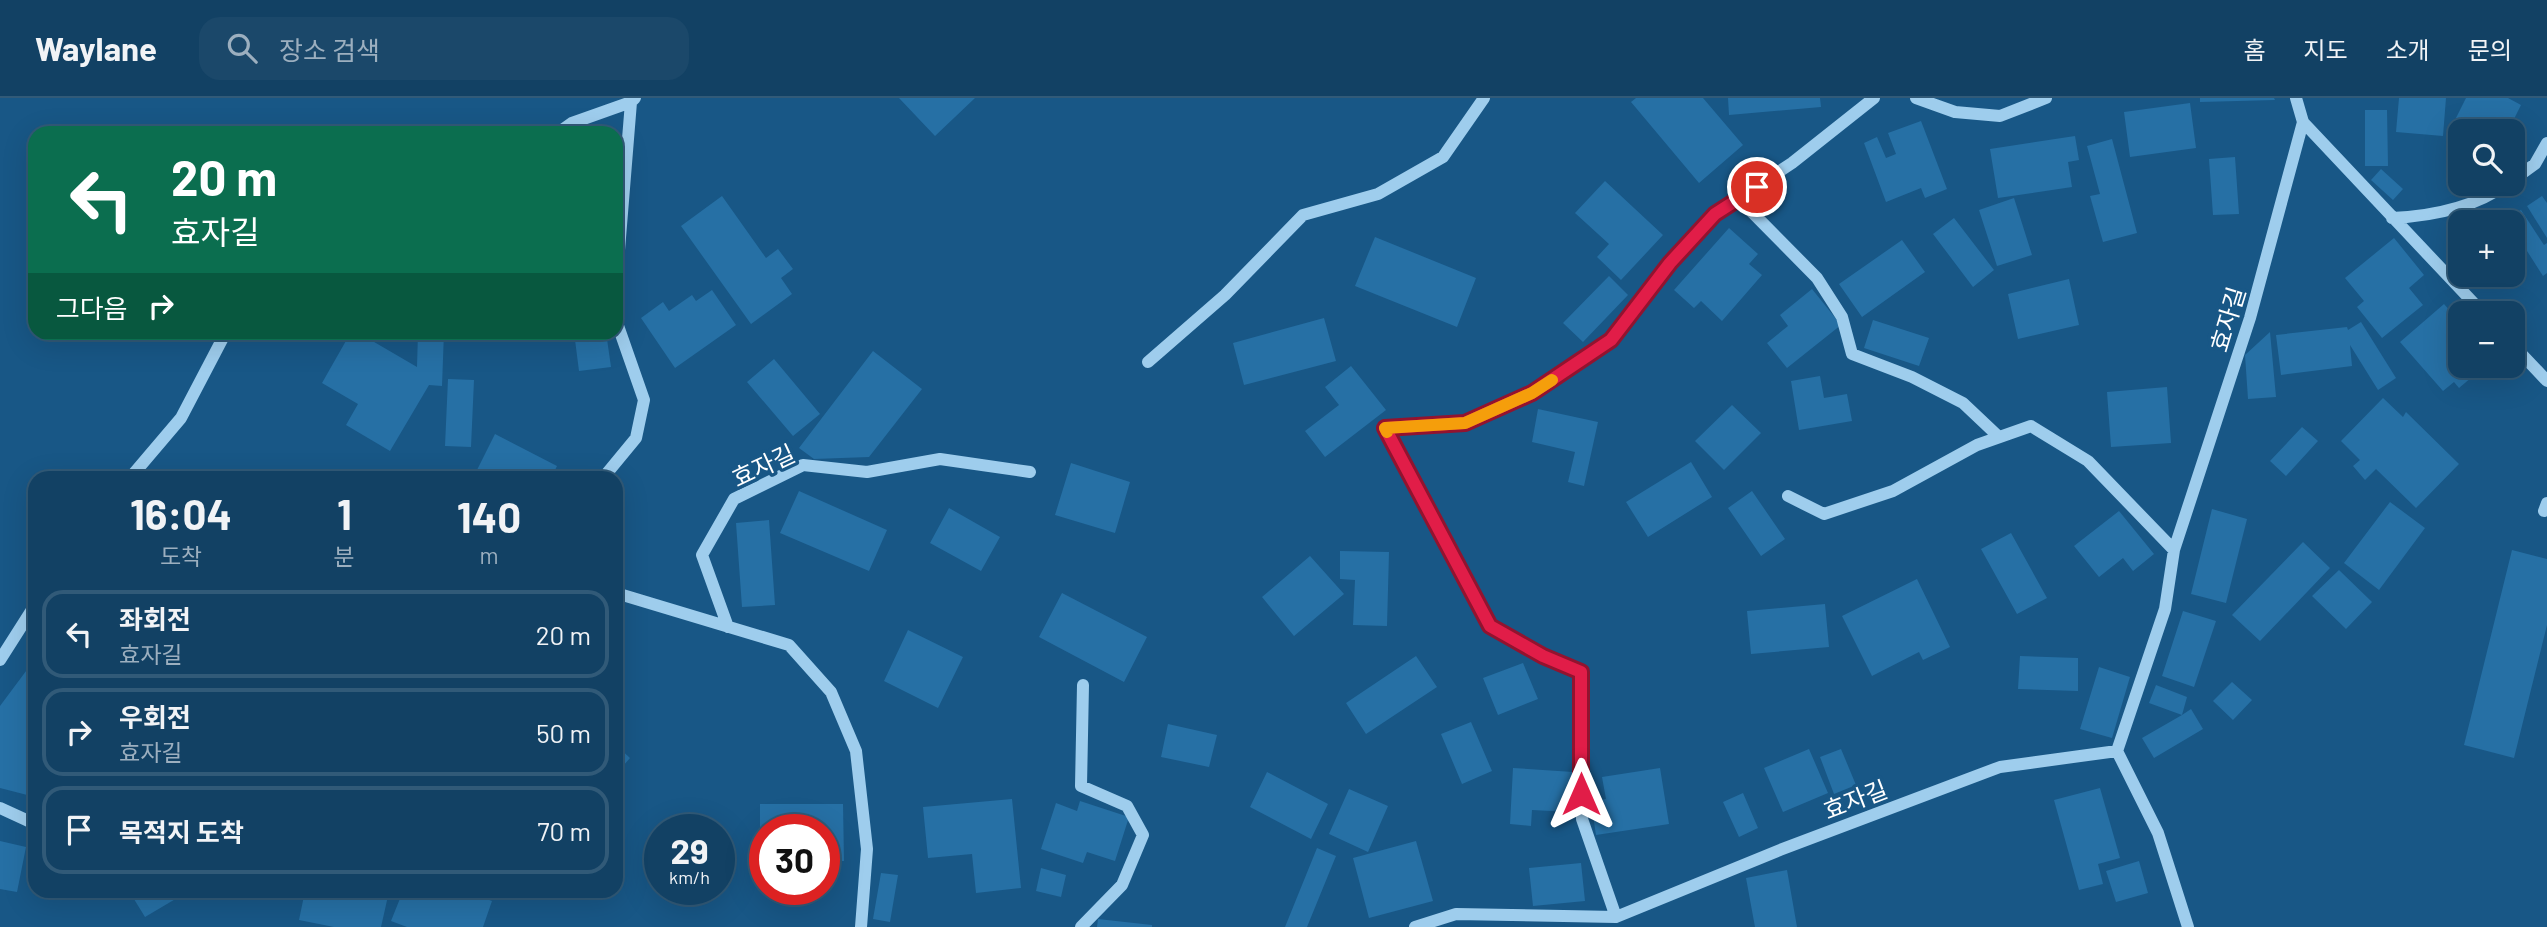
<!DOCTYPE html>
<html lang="ko">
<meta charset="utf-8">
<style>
body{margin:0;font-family:Barlow,"Noto Sans KR",sans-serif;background:#1b486a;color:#f1f3f6;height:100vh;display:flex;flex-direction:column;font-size:26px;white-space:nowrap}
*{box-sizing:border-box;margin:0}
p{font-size:23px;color:#9cafbf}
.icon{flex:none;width:38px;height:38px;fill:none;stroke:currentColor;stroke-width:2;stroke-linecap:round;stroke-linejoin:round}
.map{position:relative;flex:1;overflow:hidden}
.details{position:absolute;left:28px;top:373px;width:595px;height:427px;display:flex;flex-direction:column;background:#124164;border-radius:21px;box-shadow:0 7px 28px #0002,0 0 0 2px #315a78}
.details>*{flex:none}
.banner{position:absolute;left:28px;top:28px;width:595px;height:214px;border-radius:21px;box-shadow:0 7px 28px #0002,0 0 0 2px #315a78;background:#0b6e4f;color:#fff;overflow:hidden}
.tools{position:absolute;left:2448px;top:21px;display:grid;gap:14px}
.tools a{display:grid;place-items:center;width:77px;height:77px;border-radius:14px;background:#124164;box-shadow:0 7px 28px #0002,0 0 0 2px #315a78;font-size:35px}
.speed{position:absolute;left:644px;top:716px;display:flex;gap:14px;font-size:35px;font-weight:700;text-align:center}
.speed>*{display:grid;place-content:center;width:91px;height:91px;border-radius:50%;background:#124164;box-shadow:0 7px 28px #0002,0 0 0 2px #315a78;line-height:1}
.speed small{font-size:18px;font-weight:400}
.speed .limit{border:10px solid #d22;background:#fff;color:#111}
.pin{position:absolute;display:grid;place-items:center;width:60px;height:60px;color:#fff;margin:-30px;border:4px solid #fff;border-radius:50%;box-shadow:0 2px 7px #0007}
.me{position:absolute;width:77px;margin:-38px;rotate:0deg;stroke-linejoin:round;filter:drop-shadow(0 0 5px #0008)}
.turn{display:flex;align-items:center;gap:24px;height:147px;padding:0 28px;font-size:32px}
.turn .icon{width:91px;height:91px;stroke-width:2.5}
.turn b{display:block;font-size:49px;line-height:60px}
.then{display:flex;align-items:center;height:66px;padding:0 28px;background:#0003;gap:14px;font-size:26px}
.eta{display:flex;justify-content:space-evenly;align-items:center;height:119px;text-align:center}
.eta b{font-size:42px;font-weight:700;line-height:49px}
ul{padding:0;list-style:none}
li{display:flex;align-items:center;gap:21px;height:88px;margin:0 14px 10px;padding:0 14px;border:4px solid #315a78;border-radius:21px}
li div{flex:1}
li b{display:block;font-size:26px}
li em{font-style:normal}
header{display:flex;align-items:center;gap:42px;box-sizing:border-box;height:98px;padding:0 35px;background:#124164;border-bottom:2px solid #315a78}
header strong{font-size:33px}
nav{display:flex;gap:38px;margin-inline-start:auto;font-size:24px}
.search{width:490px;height:63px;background:#1b486a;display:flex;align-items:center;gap:18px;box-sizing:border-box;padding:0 24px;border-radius:21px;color:#9cafbf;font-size:26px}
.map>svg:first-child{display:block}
</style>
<header>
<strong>Waylane</strong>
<div class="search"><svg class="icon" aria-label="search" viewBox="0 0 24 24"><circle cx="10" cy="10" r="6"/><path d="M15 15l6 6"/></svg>장소 검색</div>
<nav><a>홈</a><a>지도</a><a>소개</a><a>문의</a></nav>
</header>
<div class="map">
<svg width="2547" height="829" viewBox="0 0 2547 829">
<rect width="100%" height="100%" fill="#185786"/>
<path fill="#2670a5" d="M899,0h76l-40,38z
M1636,0h67l40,47 -44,38 -68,-81z
M1728,0h92l1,9 -92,8z
M2200,0h74l1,2 -75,2z
M2399,0h47l-3,38 -47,-4z
M2466,0h42l13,7 -13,26h-27l-25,-13z
M2190,5l6,45 -66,9 -6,-45z
M2365,12h22l1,56h-23z
M1921,23l26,68 -22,9 -4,-10 -35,14 -22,-59 13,-6 9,21 10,-4 -8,-21z
M2075,38l4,24 -11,2 4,25 -74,11 -8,-49z
M2112,41l25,94 -34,9 -13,-46 10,-2 -13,-48z
M2235,59l4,57 -26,1 -4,-56z
M2381,71l22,20 -10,11 -22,-20z
M1605,83l58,54 -42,45 -24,-23 12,-13 -34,-31z
M722,98l44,62 12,-9 15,20 -12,9 11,16 -41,30 -70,-98z
M2542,98l5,7v35l-20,-32z
M2014,100l18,57 -35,11 -18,-56z
M2521,112l23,35 3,-2v30l-4,3 -30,-47v-7l-6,-3z
M1954,120l40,52 -21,17 -40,-53z
M1729,130l29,26 -9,10 13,11 -40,46 -21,-20 -7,7 -20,-18z
M1375,139l101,41 -19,49 -102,-41z
M2394,140l30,37 -15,13 14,17 -41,33 -25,-31 7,-6 -19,-23z
M1902,142l23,32 -63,45 -23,-33z
M1609,178l19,19 -45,47 -20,-19z
M2069,181l10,46 -61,14 -10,-45z
M1812,191l29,36 -54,43 -20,-25 21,-17 -8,-11z
M712,192l24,35 -61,43 -34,-50 22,-16 6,9 23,-16 4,6z
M2444,206l16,18v44h25l-26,22 -5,-6 -11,9 -43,-49z
M1324,220l12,43 -92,24 -11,-42z
M1873,222l56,18 -10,28 -55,-18z
M2361,224l35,56 -18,12 -28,-45 2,21 -71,9 -5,-40 71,-8 1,3z
M351,234h6l60,35 1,-35h26l-2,54 -13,-1 -39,66 -44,-26 12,-21 -36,-21z
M574,234h32l5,35 -32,4z
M2270,234l6,65 -28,2 -3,-44z
M873,253l49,38 -53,68 -55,2 -15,-11z
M774,261l46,55 -27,22 -46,-54z
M1351,268l35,44 -61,47 -20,-26 34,-26 -14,-18z
M1820,278l4,22 23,-4 5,27 -53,9 -8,-49z
M448,281l26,1 -3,67 -26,-1z
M2167,289l4,56 -60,4 -4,-55z
M2383,300l20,19 3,-5 53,52 -43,44 -40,-39 -11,11 -12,-14 7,-6 -19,-19z
M1732,307l29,28 -37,37 -29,-29z
M1538,311l60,13 -14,64 -16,-4 7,-30 -43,-10z
M2302,329l16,14 -32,35 -16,-15z
M495,336l62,32 -6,12h-78z
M1691,364l21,35 -64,40 -22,-35z
M1071,365l59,19 -15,51 -60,-18z
M799,393l88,39 -18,41 -89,-38z
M1752,393l33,48 -24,17 -33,-48z
M2390,404l35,26 -46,62 -35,-27z
M949,410l51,29 -19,34 -51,-28z
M2212,411l35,10 -21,84 -35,-9z
M2119,413l35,43 -21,17 -10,-13 -24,19 -25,-31z
M769,422l6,85 -33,2 -6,-84z
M2011,435l36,65 -30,16 -36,-65z
M2303,444l27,26 -70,73 -28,-26z
M2512,452l35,9v66l-33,133 -50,-13z
M1340,453l49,1 -2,74 -34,-1 2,-45 -15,-1z
M1310,458l34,38 -50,42 -32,-39z
M2339,472l33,32 -26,27 -34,-33z
M1917,481l33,68 -27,13 -4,-8 -47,24 -30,-60z
M1062,495l85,44 -23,45 -85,-45z
M1825,506l4,43 -78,7 -4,-43z
M2183,513l33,10 -22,66 -32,-11z
M908,532l55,27 -25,51 -54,-27z
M1416,558l21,31 -71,47 -20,-31z
M2020,558l58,2v33l-60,-2z
M35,561v138l-35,-9v-82z
M1523,565l15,36 -40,16 -15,-37z
M2099,569l31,10 -18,61 -32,-9z
M2232,584l20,18 -19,20 -20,-19z
M2156,587l31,12 -5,18 9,-6 12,20 -49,29 -12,-20 40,-23 -33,-12z
M1471,624l21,49 -30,13 -21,-50z
M1168,626l49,11 -8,32 -48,-10z
M616,647l14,13 -14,16z
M1809,651l19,44 -45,19 -19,-44z
M1841,651l15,36 -22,9 -14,-37z
M1513,670l60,4 -2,40 -39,-2 -1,16 -21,-2z
M1660,670l9,56 -73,11 -5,-33 15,-3 -4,-22z
M1267,674l61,32 -17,35 -61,-32z
M2100,690l20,70 -22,6 5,20 -24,6 -25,-90z
M1349,691l39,17 -20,46 -39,-18z
M1743,695l15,35 -19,9 -16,-35z
M1012,701l9,89 -45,5 -4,-39 -44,4 -5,-51z
M1080,703l49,16 -14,44 -28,-9 -4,11 -42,-14 15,-46 21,8z
M760,706h83l1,57h-20v-31h-59v31h-5z
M0,743l26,6 -9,45 -17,-3z
M1416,743l17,60 -64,17 -16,-60z
M1317,750l19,8 -29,71h-22z
M2139,763l9,32 -32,9 -10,-31z
M1581,765l4,38 -52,5 -4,-38z
M1041,770l25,7 -5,22 -25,-6z
M1787,772l10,57h-42l-9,-49z
M881,775l17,2 -8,47 -17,-3z
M129,793h60l-44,26z
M305,793h56l27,5 -7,31h-47l-35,-7z
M403,793h61l28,10 -9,26h-76l-16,-6z
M1098,821l54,6v2h-55z"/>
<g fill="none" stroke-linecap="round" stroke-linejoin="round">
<path stroke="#9ecded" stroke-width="12" d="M1916,0l39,14 45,4 46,-18
M2303,24l180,191
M558,35l14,-10 59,-21
M2513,82l22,-16 12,-21
M1739,101l78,79 25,39 10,37 60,23 51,26 36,34
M2392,120c41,-2 82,-10 115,-34
M616,189l15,-185 4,-4
M2513,247l34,36
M1148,264l77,-67 78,-80 75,-21 65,-37 41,-59
M130,380l51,-60 45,-86
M603,380l33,-40 8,-38 -28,-80
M1788,398l36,18 69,-23 84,-46 54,-19 57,35 86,89
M2544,413l3,-8
M616,495l173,52 42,47 25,59 11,98 -6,78
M728,529l-26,-72 32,-56 69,-34 64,7 73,-13 90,13
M0,562l35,-55
M0,710l35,16
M1616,819l-34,-98v-147l-39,-16 -53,-30 -105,-199 80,-4 67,-30 79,-53 59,-77 45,-49 77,-51 82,-65
M1081,829l41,-42 21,-50 -16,-29 -46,-20 2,-101
M1415,829l41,-13 160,3 164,-67 220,-83 117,-16
M2188,829l-30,-94 -41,-82 48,-142 9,-59 76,-232 53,-196 -7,-24"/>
</g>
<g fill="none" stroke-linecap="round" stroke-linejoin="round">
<defs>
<path id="route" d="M1581,696v-122l-38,-16 -53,-30 -105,-198 80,-5 67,-30 79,-53 59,-77 45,-49 42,-27"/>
</defs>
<use href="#route" stroke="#92132f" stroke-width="18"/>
<use href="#route" stroke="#e11d48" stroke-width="12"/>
<path stroke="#f59e0b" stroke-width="12" d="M1387,334l-2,-4 80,-5 67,-30 20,-13"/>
</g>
<g text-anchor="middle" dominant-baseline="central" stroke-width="7" stroke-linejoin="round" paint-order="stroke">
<g font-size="24" fill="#fff" stroke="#185786">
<text transform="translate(2227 221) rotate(-73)">효자길</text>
<text transform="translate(763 367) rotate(-25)">효자길</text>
<text transform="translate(1855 701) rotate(-21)">효자길</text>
</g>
</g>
</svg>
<div class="tools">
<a><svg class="icon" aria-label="search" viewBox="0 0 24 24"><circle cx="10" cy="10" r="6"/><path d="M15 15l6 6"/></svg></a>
<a>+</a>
<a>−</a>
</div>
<div class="speed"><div>29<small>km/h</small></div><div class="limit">30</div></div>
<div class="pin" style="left:1757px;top:89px;background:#d93025"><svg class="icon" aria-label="arrive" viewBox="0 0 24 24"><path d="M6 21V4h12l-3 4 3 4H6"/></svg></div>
<svg class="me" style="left:1581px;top:696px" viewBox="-20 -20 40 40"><path d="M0-17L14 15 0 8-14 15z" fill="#e11d48" stroke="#fff" stroke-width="4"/></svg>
<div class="banner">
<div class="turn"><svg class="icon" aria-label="left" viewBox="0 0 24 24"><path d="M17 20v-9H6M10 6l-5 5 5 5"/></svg><div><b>20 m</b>효자길</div></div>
<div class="then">그다음<svg class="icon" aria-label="right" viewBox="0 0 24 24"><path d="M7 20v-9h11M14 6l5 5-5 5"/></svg></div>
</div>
<section class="details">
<div class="eta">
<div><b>16:04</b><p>도착</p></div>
<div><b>1</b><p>분</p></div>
<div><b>140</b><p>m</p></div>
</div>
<ul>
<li><svg class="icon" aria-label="left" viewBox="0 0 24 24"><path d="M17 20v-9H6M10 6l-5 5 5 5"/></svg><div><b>좌회전</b><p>효자길</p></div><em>20 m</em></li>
<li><svg class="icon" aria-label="right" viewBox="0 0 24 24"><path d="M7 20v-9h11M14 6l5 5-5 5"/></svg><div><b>우회전</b><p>효자길</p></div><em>50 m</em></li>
<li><svg class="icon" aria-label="arrive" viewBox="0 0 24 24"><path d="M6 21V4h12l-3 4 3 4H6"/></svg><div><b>목적지 도착</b></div><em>70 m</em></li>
</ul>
</section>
</div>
